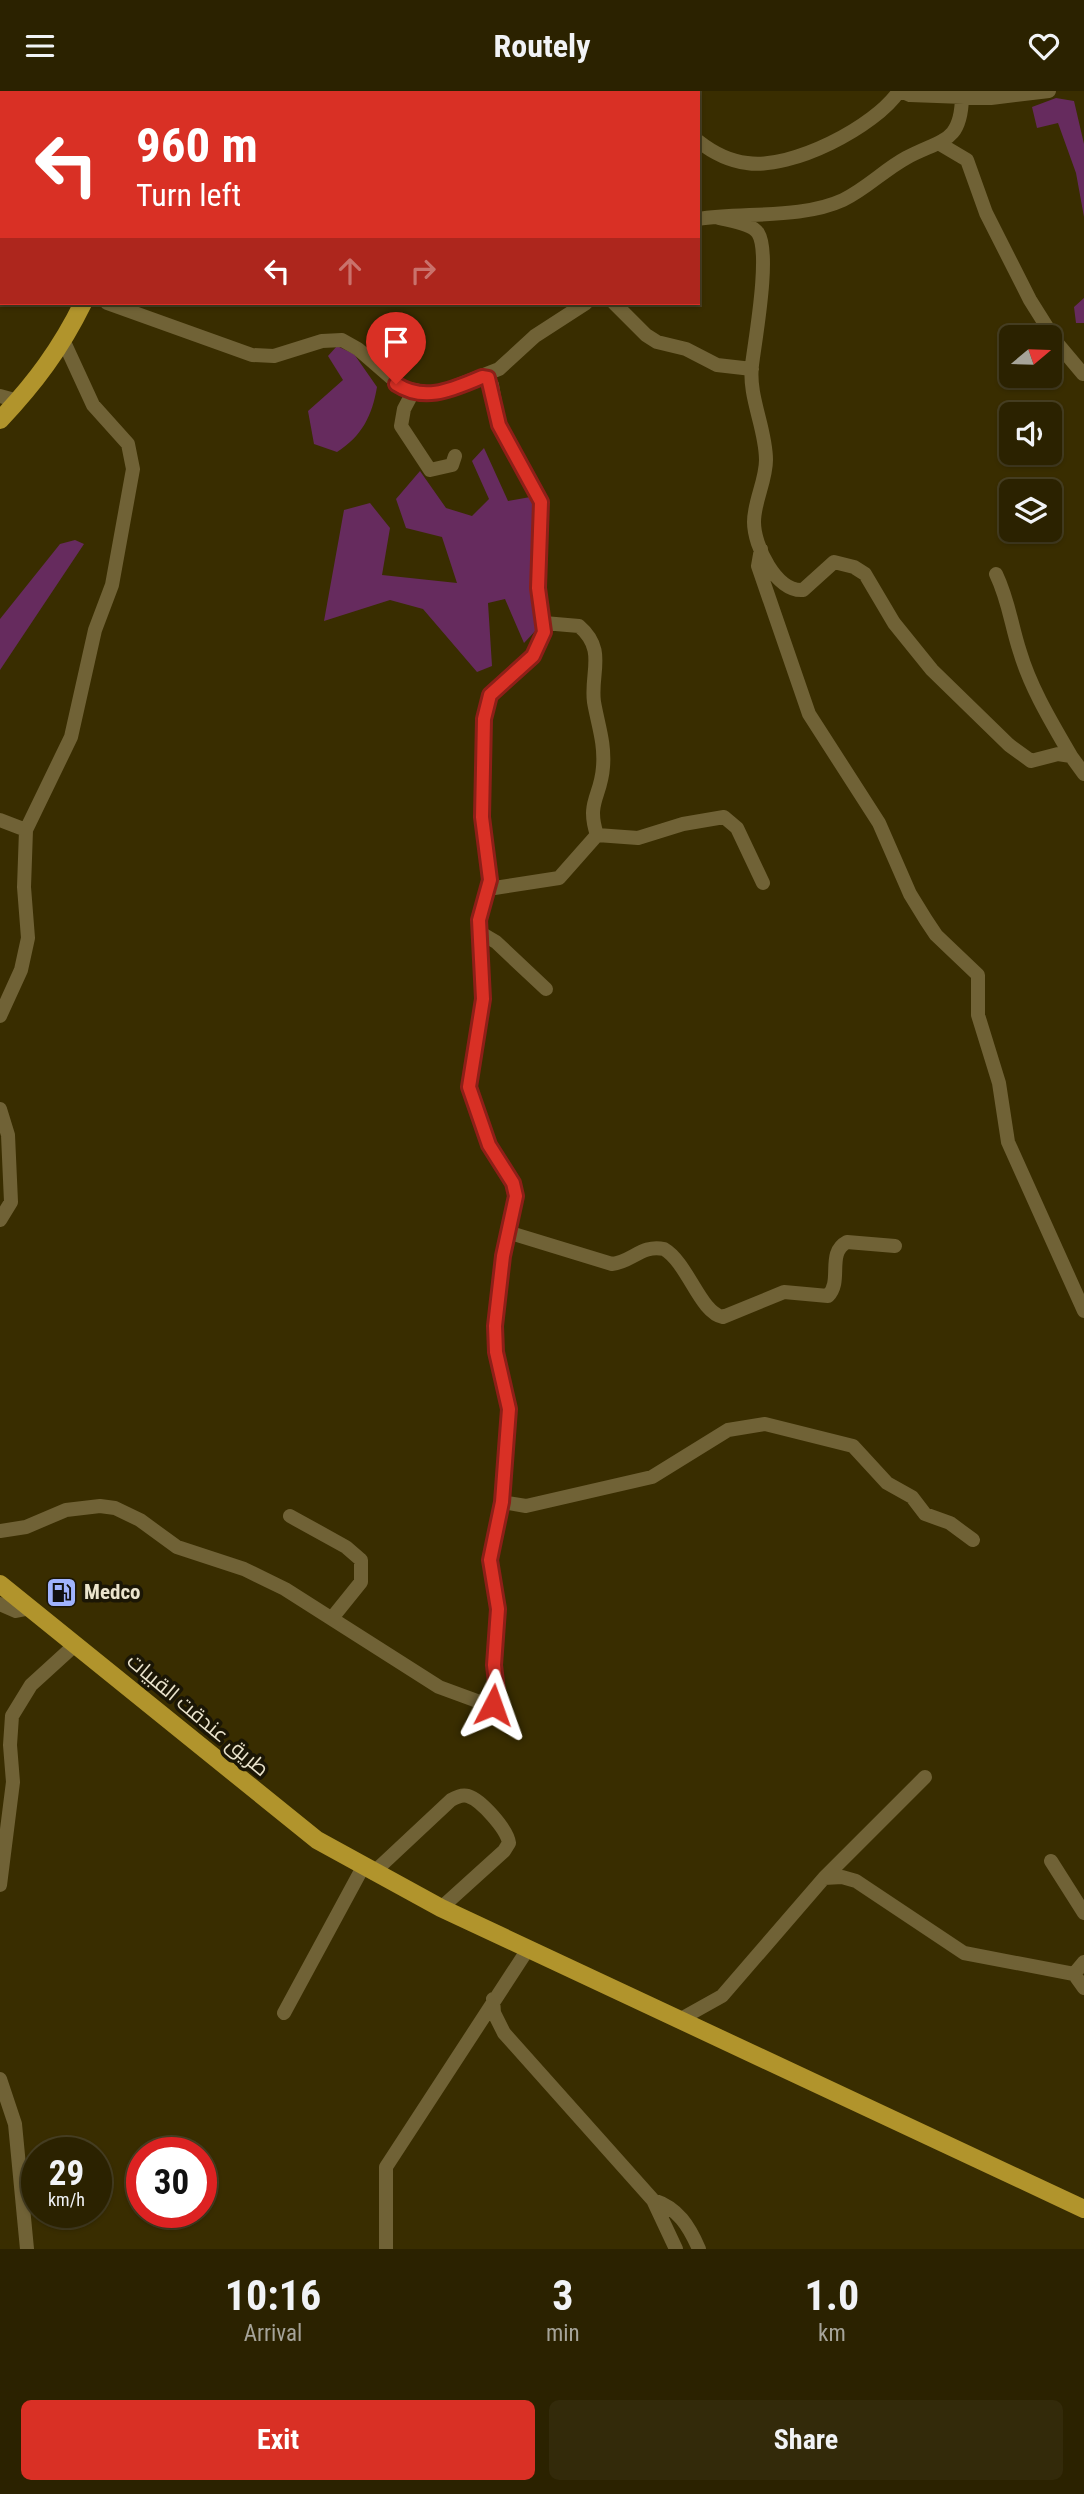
<!DOCTYPE html>
<meta charset="utf-8">
<style>
body{margin:0;font-family:"Roboto Condensed",Cairo,sans-serif;background:#332a0a;color:#f1f3f6;height:100vh;display:flex;flex-direction:column;font-size:26px;white-space:nowrap}
*{box-sizing:border-box;margin:0}
p{font-size:23px;color:#a6a499}
.icon{flex:none;width:38px;height:38px;fill:none;stroke:currentColor;stroke-width:2;stroke-linecap:round;stroke-linejoin:round}
.map{position:relative;height:2158px;overflow:hidden}
.sheet{display:flex;flex-direction:column;background:#2b2200;flex:1}
.sheet>*{flex:none}
.banner{position:absolute;left:0px;top:0px;width:700px;height:214px;box-shadow:0 2px 5px #0004,0 0 0 2px #473f22;background:#d93025;color:#fff;overflow:hidden}
.needle{width:46px;rotate:71deg}
.fabs{position:absolute;left:999px;top:234px;display:grid;gap:14px}
.fabs a{display:grid;place-items:center;width:63px;height:63px;border-radius:10px;background:#2b2200;box-shadow:0 2px 5px #0004,0 0 0 2px #473f22;font-size:35px}
.speed{position:absolute;left:21px;top:2046px;display:flex;gap:14px;font-size:35px;font-weight:700;text-align:center}
.speed>*{display:grid;place-content:center;width:91px;height:91px;border-radius:50%;background:#2b2200;box-shadow:0 2px 5px #0004,0 0 0 2px #473f22;line-height:1}
.speed small{font-size:18px;font-weight:400}
.speed .limit{border:10px solid #d22;background:#fff;color:#111}
.pin{position:absolute;display:grid;place-items:center;width:60px;height:60px;color:#fff;margin:-72px -30px;border-radius:50% 50% 50% 0;rotate:-45deg;box-shadow:0 0 7px #0007}
.pin .icon{rotate:45deg}
.me{position:absolute;width:77px;margin:-38px;rotate:4deg;stroke-linejoin:round;filter:drop-shadow(0 0 5px #0008)}
.turn{display:flex;align-items:center;gap:24px;height:147px;padding:0 21px;font-size:32px}
.turn .icon{width:91px;height:91px;stroke-width:2.5}
.turn b{display:block;font-size:49px;line-height:60px}
.lanes{display:flex;align-items:center;height:66px;padding:0 21px;background:#0003;justify-content:center;gap:35px;direction:ltr}
.lanes .off{opacity:.35}
.eta{display:flex;justify-content:space-evenly;align-items:center;height:119px;text-align:center}
.eta b{font-size:42px;font-weight:700;line-height:49px}
.action{display:flex;gap:14px;margin-top:auto;padding:14px 21px}
.action a{flex:1;height:80px;border-radius:10px;background:#d93025;color:#fff;font-size:28px;font-weight:700;line-height:80px;text-align:center}
.action a+a{background:#332a0a;color:#f1f3f6}
header{display:flex;justify-content:space-between;align-items:center;height:91px;padding:0 21px;background:#2b2200;font-size:32px;font-weight:700}
.map>svg:first-child{display:block}
</style>
<header><svg class="icon" aria-label="menu" viewBox="0 0 24 24"><path d="M4 6h16M4 12h16M4 18h16"/></svg>Routely<svg class="icon" aria-label="heart" viewBox="0 0 24 24"><path d="M12 20l-8-8c-3-5 5-10 8-4 3-6 11-1 8 4z"/></svg></header>
<div class="map">
<svg width="1084" height="2158" viewBox="0 0 1084 2158">
<rect width="100%" height="100%" fill="#392d00"/>
<path fill="#662b5e" d="M1056,7l18,3 10,43v73l-8,-44 -18,-50 -21,5 -5,-21z
M1084,207v25h-8l-2,-16z
M337,255l17,8 23,33c-5,29 -15,49 -40,65l-23,-8 -6,-33 35,-31 -15,-24z
M484,357l24,53 28,-5 3,131 -15,16 -19,-44 -17,4 4,63 -15,6 -54,-63 -33,-9 -66,21 20,-111 26,-7 20,25 -8,47 75,8 -15,-46 -36,-9 -10,-29 24,-28 26,37 26,8 17,-17 -17,-38z
M75,449l9,4 -84,126v-51l60,-75z"/>
<g fill="none" stroke-linecap="round" stroke-linejoin="round">
<path stroke="#706236" stroke-width="14" d="M19,0l1,2
M657,0l2,2
M901,0l9,4 81,3 58,-7
M244,2l3,-2
M569,2v-2
M698,50c14,11 31,20 49,22 44,7 128,-36 152,-72
M940,53l27,16 19,53 44,87 27,43 26,31
M0,68h2
M719,127c12,3 32,5 39,15 13,20 -3,107 -6,132 -4,32 14,63 14,95 0,21 -12,41 -12,62 0,24 22,70 49,68l31,-28 20,5 11,7 29,49 38,47 77,75 22,16 27,-7 13,2 13,18
M698,128c45,-7 104,0 145,-19 23,-11 41,-30 63,-42 35,-19 55,-14 56,-61
M107,212l145,52 22,1 48,-15 20,-1 16,9 45,39 32,6 64,-25 36,-33 51,-33
M614,212l32,32 11,7 29,7 31,16 35,4
M413,301l-9,17 -3,17 29,44 22,-5 3,-9
M0,305l18,5
M761,458l-3,17 51,148 70,109 31,71 16,26 10,15 42,40v40l21,68 9,59 76,169
M996,483c13,27 15,51 24,78 11,37 32,71 51,104
M544,532l35,3c28,24 11,47 15,76 4,23 11,41 9,65 -2,30 -17,35 -6,68
M0,729l26,10
M488,798l71,-11 38,-43 41,3 45,-14 41,-7 13,11 26,55
M479,841l17,10 50,47
M0,925l21,-46 7,-32 -4,-51 2,-57 45,-93 24,-107 17,-45 21,-116 -5,-25 -35,-39 -29,-63
M0,1018l8,26 3,67 -11,18
M507,1141l105,32c20,-2 30,-20 52,-15 24,14 36,64 59,68l61,-25 44,4c15,-15 -2,-43 19,-54l48,4
M502,1411l24,4 126,-29 76,-47 37,-6 88,22 34,37 25,14 13,17 25,9 23,17
M290,1425l56,31 15,13v22l-29,36
M0,1440l26,-4 40,-17 34,-4 15,2 25,12 37,27 67,22 41,20 154,98 49,18 9,-2 -3,-38 4,-56 -8,-49 12,-58 7,-93 -13,-57 -1,-26 8,-70 13,-60 -3,-13 -23,-38 -21,-58 14,-88 -4,-79 11,-40 -8,-63 2,-98 6,-24 43,-39 11,-24 -6,-44 3,-86 -42,-77 -7,-40 -6,-9
M0,1513l16,7 15,-3
M1051,1770l33,52
M373,1782l78,-73c5,-3 11,-6 17,-4 13,4 39,33 41,47l-5,8 -63,57
M824,1787l101,-101
M0,1794l13,-103 -3,-37 2,-29 19,-31 45,-41
M1084,1871l-10,12 10,14
M493,1908l1,14 10,20 149,167c25,8 36,26 46,49
M284,1922l79,-146
M679,1929l43,-24 102,-118 18,-1 14,4 108,72 110,21
M0,1988l15,45 12,125
M653,2109l23,49
M386,2158v-82l142,-218"/>
<path stroke="#b1942c" stroke-width="18" d="M154,2v-2
M0,329c35,-37 61,-72 83,-117
M0,1493l317,256 124,68 643,301"/>
</g>
<g fill="none" stroke-linecap="round" stroke-linejoin="round">
<defs>
<path id="route" d="M396,293c29,19 57,5 86,-7l6,1 11,47 42,77 -3,86 6,44 -11,24 -43,39 -6,24 -2,98 8,63 -11,40 4,79 -14,88 20,58 24,38 3,13 -13,60 -8,70 1,26 13,57 -7,93 -12,58 8,49 -4,56 4,35 -5,5"/>
</defs>
<use href="#route" stroke="#8d1f18" stroke-width="18"/>
<use href="#route" stroke="#d93025" stroke-width="12"/>
</g>
<defs>
<symbol id="fuel-square" viewBox="-11 -11 22 22"><rect x="-9" y="-9" width="18" height="18" rx="4" fill="#a0b3fd" stroke="#1b1605"/><path d="M-5.5-6h7V0h2V4h1.3V-2.5L3-4.5l.8-.8L6-3V5H2.5V1h-1V6h-7ZM-4.2-4.7v3.2H.2V-4.7Z" fill="#111"/></symbol>
</defs>
<g fill-rule="evenodd">
<use href="#fuel-square" x="44" y="1484" width="35" height="35"/>
</g>
<g text-anchor="middle" dominant-baseline="central" stroke-width="7" stroke-linejoin="round" paint-order="stroke">
<g font-size="21" font-weight="bold" fill="#eae3cc" stroke="#1b1605" text-anchor="start">
<text x="84" y="1501">Medco</text>
</g>
<g font-size="21" fill="#eae3cc" stroke="#1b1605">
<text transform="translate(198 1624) rotate(40)">طريق عندقت القبيات</text>
</g>
</g>
</svg>
<div class="fabs">
<a><svg class="needle" viewBox="-14 -14 28 28"><path d="M0-13l5 13h-10z" fill="#e53935"/><path d="M0 13l5-13h-10z" fill="#a6a499"/></svg></a>
<a><svg class="icon" aria-label="sound" viewBox="0 0 24 24"><path d="M4 9h4l5-4v14l-5-4H4zM17 9q2 3 0 6"/></svg></a>
<a><svg class="icon" aria-label="layers" viewBox="0 0 24 24"><path d="M12 4l9 5-9 5-9-5zM3 14l9 5 9-5"/></svg></a>
</div>
<div class="speed"><div>29<small>km/h</small></div><div class="limit">30</div></div>
<div class="pin" style="left:396px;top:293px;background:#d93025"><svg class="icon" aria-label="arrive" viewBox="0 0 24 24"><path d="M6 21V4h12l-3 4 3 4H6"/></svg></div>
<svg class="me" style="left:493px;top:1614px" viewBox="-20 -20 40 40"><path d="M0-17L14 15 0 8-14 15z" fill="#d93025" stroke="#fff" stroke-width="4"/></svg>
<div class="banner">
<div class="turn"><svg class="icon" aria-label="left" viewBox="0 0 24 24"><path d="M17 20v-9H6M10 6l-5 5 5 5"/></svg><div><b>960 m</b>Turn left</div></div>
<div class="lanes"><svg class="icon" aria-label="left" viewBox="0 0 24 24"><path d="M17 20v-9H6M10 6l-5 5 5 5"/></svg><svg class="icon off" aria-label="ahead" viewBox="0 0 24 24"><path d="M12 20V5M6 11l6-6 6 6"/></svg><svg class="icon off" aria-label="right" viewBox="0 0 24 24"><path d="M7 20v-9h11M14 6l5 5-5 5"/></svg></div>
</div>
</div>
<section class="sheet">
<div class="eta">
<div><b>10:16</b><p>Arrival</p></div>
<div><b>3</b><p>min</p></div>
<div><b>1.0</b><p>km</p></div>
</div>
<div class="action"><a>Exit</a><a>Share</a></div>
</section>
